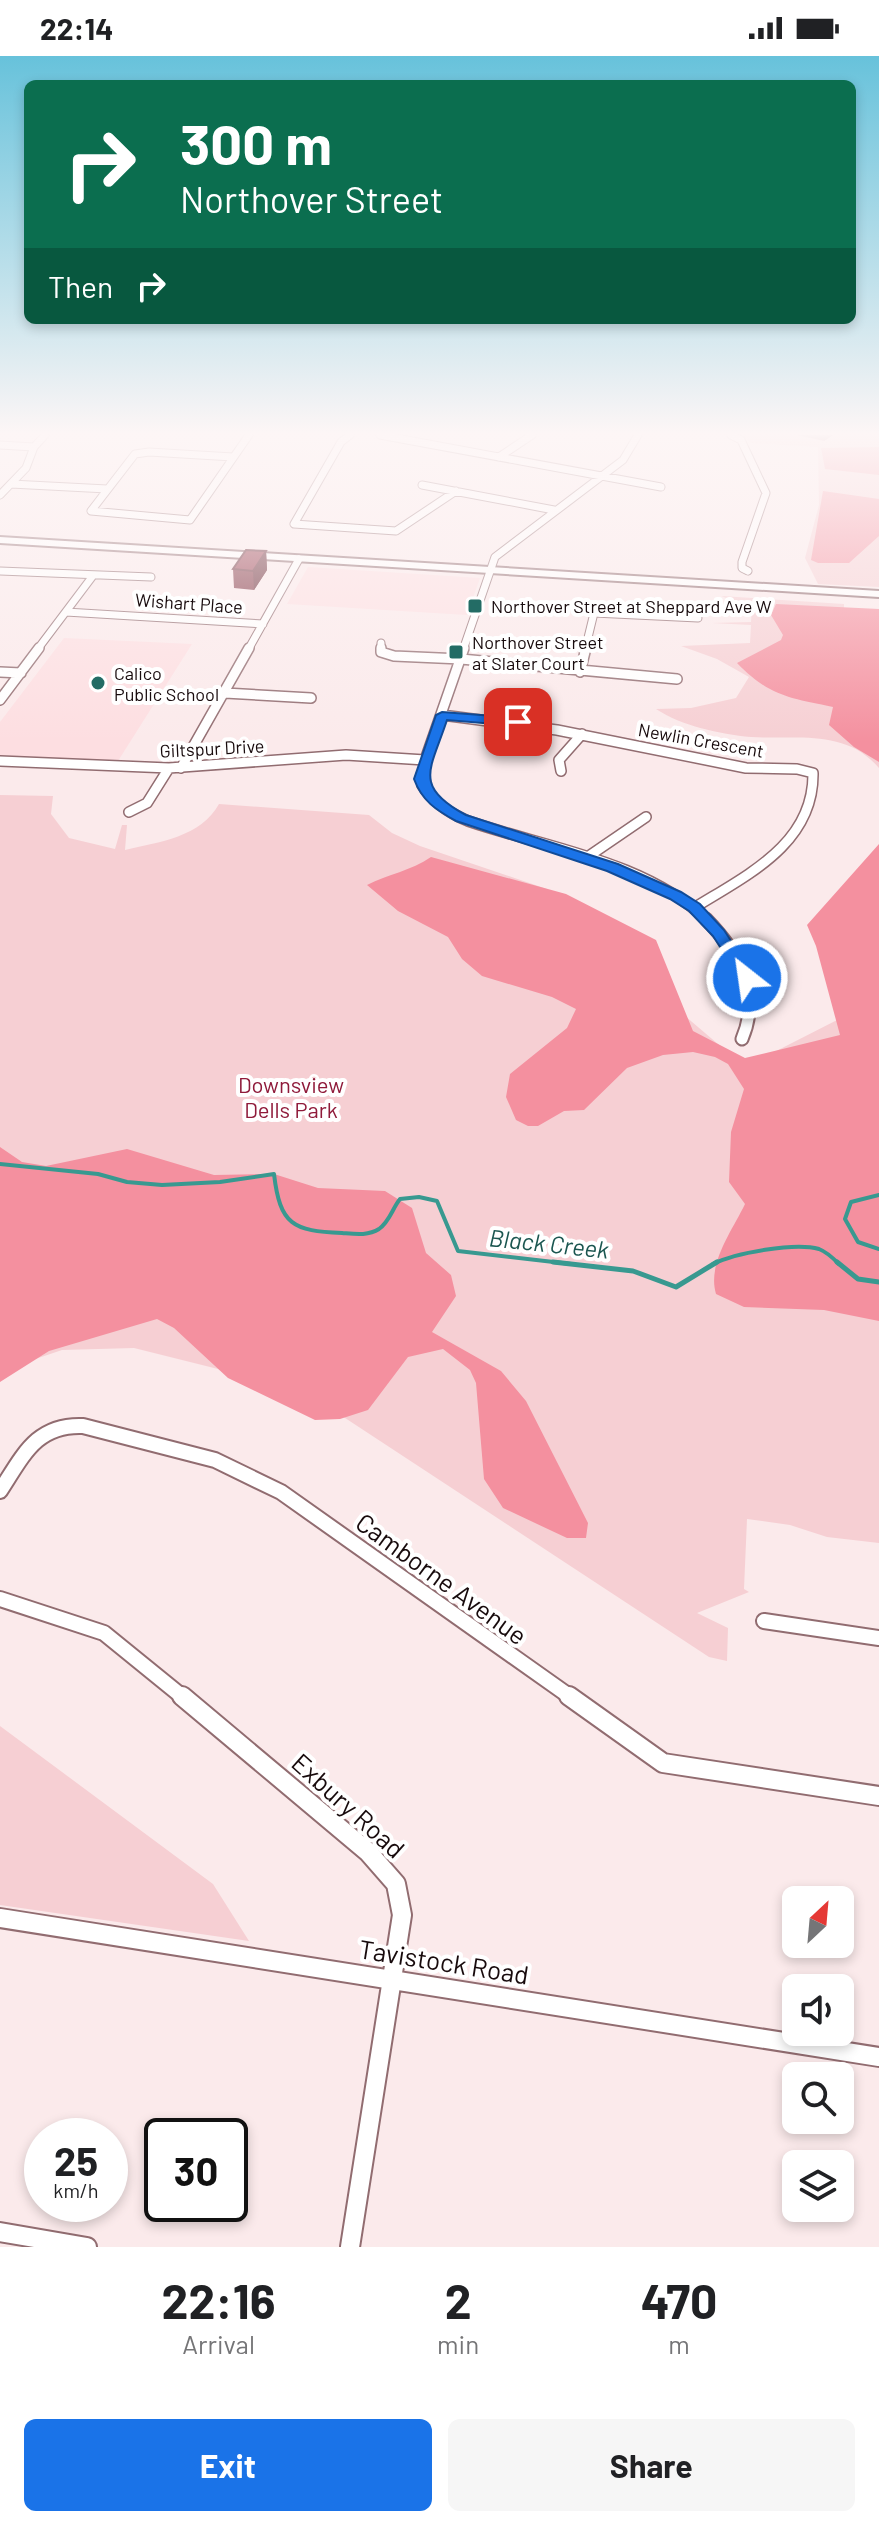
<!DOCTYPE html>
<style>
body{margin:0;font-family:Barlow,sans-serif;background:#f6f6f6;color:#202124;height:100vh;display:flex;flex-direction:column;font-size:30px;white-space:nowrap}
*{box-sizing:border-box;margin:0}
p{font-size:26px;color:#757577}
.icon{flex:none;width:44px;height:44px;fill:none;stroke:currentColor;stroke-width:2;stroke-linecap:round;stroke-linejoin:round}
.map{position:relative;height:2191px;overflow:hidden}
.sheet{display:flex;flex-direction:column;background:#fff;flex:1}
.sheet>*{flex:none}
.top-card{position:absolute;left:24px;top:24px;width:832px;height:244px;border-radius:12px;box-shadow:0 4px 12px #0003;background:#0b6e4f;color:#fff;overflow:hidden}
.needle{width:52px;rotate:26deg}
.fabs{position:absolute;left:782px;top:1830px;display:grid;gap:16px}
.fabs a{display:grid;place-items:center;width:72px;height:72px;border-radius:12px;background:#fff;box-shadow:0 4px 12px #0003;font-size:40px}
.speed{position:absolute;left:24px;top:2062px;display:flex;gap:16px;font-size:40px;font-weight:700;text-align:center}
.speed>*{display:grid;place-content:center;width:104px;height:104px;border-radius:50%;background:#fff;box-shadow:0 4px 12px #0003;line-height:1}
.speed small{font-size:20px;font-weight:400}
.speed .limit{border:4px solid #111;border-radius:12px;background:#fff;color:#111}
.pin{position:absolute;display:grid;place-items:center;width:68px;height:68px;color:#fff;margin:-34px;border-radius:16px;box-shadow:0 4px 12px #0006}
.me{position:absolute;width:88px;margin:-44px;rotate:330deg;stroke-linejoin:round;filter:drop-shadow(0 0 6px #0008)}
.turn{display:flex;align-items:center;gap:28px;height:168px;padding:0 24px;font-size:36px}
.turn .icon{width:104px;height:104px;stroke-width:2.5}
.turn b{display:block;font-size:56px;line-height:68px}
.then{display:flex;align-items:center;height:76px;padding:0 24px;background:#0003;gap:16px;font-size:30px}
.eta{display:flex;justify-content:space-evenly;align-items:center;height:136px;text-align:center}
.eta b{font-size:48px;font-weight:700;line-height:56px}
.button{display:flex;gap:16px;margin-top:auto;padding:16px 24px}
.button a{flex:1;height:92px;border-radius:12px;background:#1a73e8;color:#fff;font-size:32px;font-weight:700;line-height:92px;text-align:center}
.button a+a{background:#f6f6f6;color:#202124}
.status{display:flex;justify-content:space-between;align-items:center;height:56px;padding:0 40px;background:#fff;direction:ltr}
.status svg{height:22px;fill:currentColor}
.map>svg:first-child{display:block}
</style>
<div class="status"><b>22:14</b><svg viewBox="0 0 49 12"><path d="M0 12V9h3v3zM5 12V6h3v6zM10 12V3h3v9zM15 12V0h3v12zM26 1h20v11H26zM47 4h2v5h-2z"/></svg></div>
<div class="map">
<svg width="879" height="2191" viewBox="0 0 879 2191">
<rect width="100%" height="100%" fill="#fbeaeb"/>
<path fill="#fddee1" d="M308,511l172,11 -13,37 -180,-11z
M64,582l128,6 -74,117 -118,-5v-34z"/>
<path fill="#f6cfd3" d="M742,379h137v152l-61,-3 -13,-26 14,-53 -1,-58 -67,-4z
M721,540l123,8v4l35,2v158c-34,-40 -83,-28 -128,-31 -32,-3 -69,-11 -95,-28l35,-1 45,-10 13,-21 -32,-18 -36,-13 69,-3 1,-18 -39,-2 39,-1 1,-15z
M0,739l53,1 -2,18 18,24 46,11 7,-24h5l-2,25c34,-8 76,-13 94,-46l150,11 23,18 28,13 127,43 111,104 87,74 96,-49 38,-169v694l-52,-6 -37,-12 -43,-6 -3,70 5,3 -52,21 31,15 -1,33 -18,-4 -370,-243 -109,-42 -96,-24 -72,2 -62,21z
M0,1670l213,158 36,57 -249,-36z"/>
<path fill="#f4909f" d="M879,391v28l-54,-6 -4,-21z
M823,435l56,8v37l-30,27h-31l-7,-3z
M776,548l103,5v153l-25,-15 -25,-22 4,-18c-44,-9 -64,-11 -96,-44l44,-23 2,-5 -12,-20z
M879,788v477l-55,-11 -80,-3 -28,-13c-9,-30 16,-63 29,-90l-16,-22 2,-50 13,-43 -16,-25 -13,-7 -22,-5 -30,3 -36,13 -43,42 -20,1 -26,15h-10l-12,-6 -10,-23 4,-23 57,-46 9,-19 -24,-12 -70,-21 -20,-17 -14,-22 -50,-26 -31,-26c21,-11 44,-14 64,-28l135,37 90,46 37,91 52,27 95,-23 -24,-89 -9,-21z
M0,1091l22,15 24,4 81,-17 87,26 60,-1 44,14 67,3 27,17 14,45 25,22 5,21 -24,36 69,39 25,30 62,122 -2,15h-19l-64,-30 -19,-29 -8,-96 -6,-13 -27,-21 -35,8 -40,53 -28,9 -25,1 -87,-42 -54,-50 -17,-9 -108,32 -49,31z"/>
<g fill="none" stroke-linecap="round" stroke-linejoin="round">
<path stroke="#389990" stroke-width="4" d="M0,1108l98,10 29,8 35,3 58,-3 54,-8c6,51 19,57 68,59 13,1 26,3 37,-4 11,-8 13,-20 21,-30l19,-2 18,4 21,50 113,13
M879,1139l-28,7 -6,17 13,23 21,7
M713,1208c22,-11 82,-22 106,-15 8,3 14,9 20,15"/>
<path stroke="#389990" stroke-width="5" d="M553,1206l80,9 43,16 41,-25
M837,1206l21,17 21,3"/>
<defs>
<path id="minor-far4" d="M350,379l-9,7 -47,82 102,7 60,-40
M380,379l281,52
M731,379l10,5 25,53 -24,69v6l6,3
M0,389l34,2
M233,401l-84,-5 -14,2 -44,57 99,9 59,-85
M499,401l33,-22
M11,428l96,5
M422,429l132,25
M0,439l26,-27 8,-21 11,-12
M0,515l151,6
M66,556l197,12
M381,587v7
M37,594l55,-73
M248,594l51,-91
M463,594l32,-93 128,-97 15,-25
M585,594l9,-37 104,5"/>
<path id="minor-far3" d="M381,592v4l13,4 67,3 216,20
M464,592l-39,112 -3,25c11,18 27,28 46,36 79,27 178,40 240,100
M0,616l21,1
M580,616l6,-24
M225,637l86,5
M0,644l39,-52
M442,659l115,15 189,38 51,1 16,4c1,71 -66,102 -119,135
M0,705l169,7 177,-13 79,5
M181,712l68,-120
M561,715l-2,-11 23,-26
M129,756l18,-9 22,-35
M586,802l60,-41"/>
<path id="minor-far2" d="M706,863c33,34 56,73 36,120"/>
<path id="minor-far1" d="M0,1435c23,-35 36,-67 83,-65l132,34 66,32 291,206
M0,1543l104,34 80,65
M764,1565l115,17"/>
<path id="minor" d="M182,1640l186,156 28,32 6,31 -52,332
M569,1640l94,67 216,33
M0,1862l879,139
M0,2176l87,15"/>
<path id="major" d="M0,481l879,54v6l-879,-54z"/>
</defs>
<use href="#minor-far4" stroke="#916c70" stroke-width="9"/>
<use href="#minor-far3" stroke="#916c70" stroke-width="12"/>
<use href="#minor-far2" stroke="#916c70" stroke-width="15"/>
<use href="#minor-far1" stroke="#916c70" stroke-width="18"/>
<use href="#minor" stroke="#916c70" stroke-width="22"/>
<use href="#major" stroke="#916c70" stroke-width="4"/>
<use href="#minor-far4" stroke="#fff" stroke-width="7"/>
<use href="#minor-far3" stroke="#fff" stroke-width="9"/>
<use href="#minor-far2" stroke="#fff" stroke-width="11"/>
<use href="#minor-far1" stroke="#fff" stroke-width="14"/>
<use href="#minor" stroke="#fff" stroke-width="18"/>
<use href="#major" fill="#fff" fill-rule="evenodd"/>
</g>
<path fill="#813442" d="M797,379h36l-9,6z
M266,495l1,19 -13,20 -20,-2 -1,-19z"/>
<path fill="#692a36" d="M825,379h8l-9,6z
M266,495l1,19 -13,20 -1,-19z"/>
<path fill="#963c4d" stroke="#692a36" stroke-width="2" d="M246,494l20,1 -13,20 -20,-2z"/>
<linearGradient id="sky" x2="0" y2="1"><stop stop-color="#67c2db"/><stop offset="0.55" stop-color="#fdf6f6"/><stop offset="1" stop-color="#fdf6f6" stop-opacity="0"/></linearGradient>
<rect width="879" height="686" fill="url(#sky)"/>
<path fill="#1a73e8" stroke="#114b97" stroke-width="2" d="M442,656l76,6 7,4 -7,4 -71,-6c-16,49 -35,66 19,95l152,49 63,28 19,12 24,26 31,48 -2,3h-11l-29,-45 -24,-25 -19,-12 -63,-28 -151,-50c-20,-11 -34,-20 -42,-42l22,-64z"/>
<g fill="#236c65" stroke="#fff" stroke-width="3">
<rect x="467" y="542" width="16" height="16" rx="4"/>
<rect x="448" y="588" width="16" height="16" rx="4"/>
<circle cx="98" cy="627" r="8"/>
</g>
<g text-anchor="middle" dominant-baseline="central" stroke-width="8" stroke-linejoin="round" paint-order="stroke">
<g font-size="18" fill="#170a0c" stroke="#fff">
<text transform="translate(189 547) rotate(4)">Wishart Place</text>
<text transform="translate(701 684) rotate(10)">Newlin Crescent</text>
<text transform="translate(212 692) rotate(-3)">Giltspur Drive</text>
</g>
<g font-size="18" fill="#170a0c" stroke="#fff" text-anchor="start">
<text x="491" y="550">Northover Street at Sheppard Ave W</text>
<text x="472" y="586">Northover Street<tspan x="472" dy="21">at Slater Court</tspan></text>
<text x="114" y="617">Calico<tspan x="114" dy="21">Public School</tspan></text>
</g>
<g font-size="22" fill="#8f1a3a" stroke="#fff">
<text x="291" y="1028">Downsview<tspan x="291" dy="25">Dells Park</tspan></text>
</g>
<g font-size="24" font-style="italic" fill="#1b5650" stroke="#fff">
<text transform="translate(549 1187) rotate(6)">Black Creek</text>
</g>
<g font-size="26" fill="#170a0c" stroke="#fff">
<text transform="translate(442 1522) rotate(36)">Camborne Avenue</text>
<text transform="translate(349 1749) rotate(42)">Exbury Road</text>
<text transform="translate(444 1905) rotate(9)">Tavistock Road</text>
</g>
</g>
</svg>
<div class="fabs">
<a><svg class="needle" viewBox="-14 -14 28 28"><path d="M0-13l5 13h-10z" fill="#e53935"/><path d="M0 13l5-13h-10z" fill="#757577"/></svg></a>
<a><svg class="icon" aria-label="sound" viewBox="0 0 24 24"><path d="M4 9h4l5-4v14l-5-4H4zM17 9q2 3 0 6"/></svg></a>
<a><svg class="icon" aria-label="search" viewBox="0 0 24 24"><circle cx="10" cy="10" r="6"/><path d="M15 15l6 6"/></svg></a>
<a><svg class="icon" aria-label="layers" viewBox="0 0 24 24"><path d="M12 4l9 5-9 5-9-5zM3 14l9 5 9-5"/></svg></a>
</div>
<div class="speed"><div>25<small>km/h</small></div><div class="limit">30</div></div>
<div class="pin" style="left:518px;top:666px;background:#d93025"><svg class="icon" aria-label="arrive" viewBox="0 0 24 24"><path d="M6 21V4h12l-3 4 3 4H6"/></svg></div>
<svg class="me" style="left:747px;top:922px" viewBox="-20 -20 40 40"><circle r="17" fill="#1a73e8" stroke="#fff" stroke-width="3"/><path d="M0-11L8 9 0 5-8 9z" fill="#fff"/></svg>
<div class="top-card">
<div class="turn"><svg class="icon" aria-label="right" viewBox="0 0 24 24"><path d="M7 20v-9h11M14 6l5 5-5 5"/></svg><div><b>300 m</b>Northover Street</div></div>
<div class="then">Then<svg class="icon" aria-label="right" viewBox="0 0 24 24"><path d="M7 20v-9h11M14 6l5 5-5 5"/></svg></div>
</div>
</div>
<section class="sheet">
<div class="eta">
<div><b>22:16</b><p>Arrival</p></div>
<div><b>2</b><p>min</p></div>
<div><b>470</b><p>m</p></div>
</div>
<div class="button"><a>Exit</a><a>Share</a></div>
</section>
